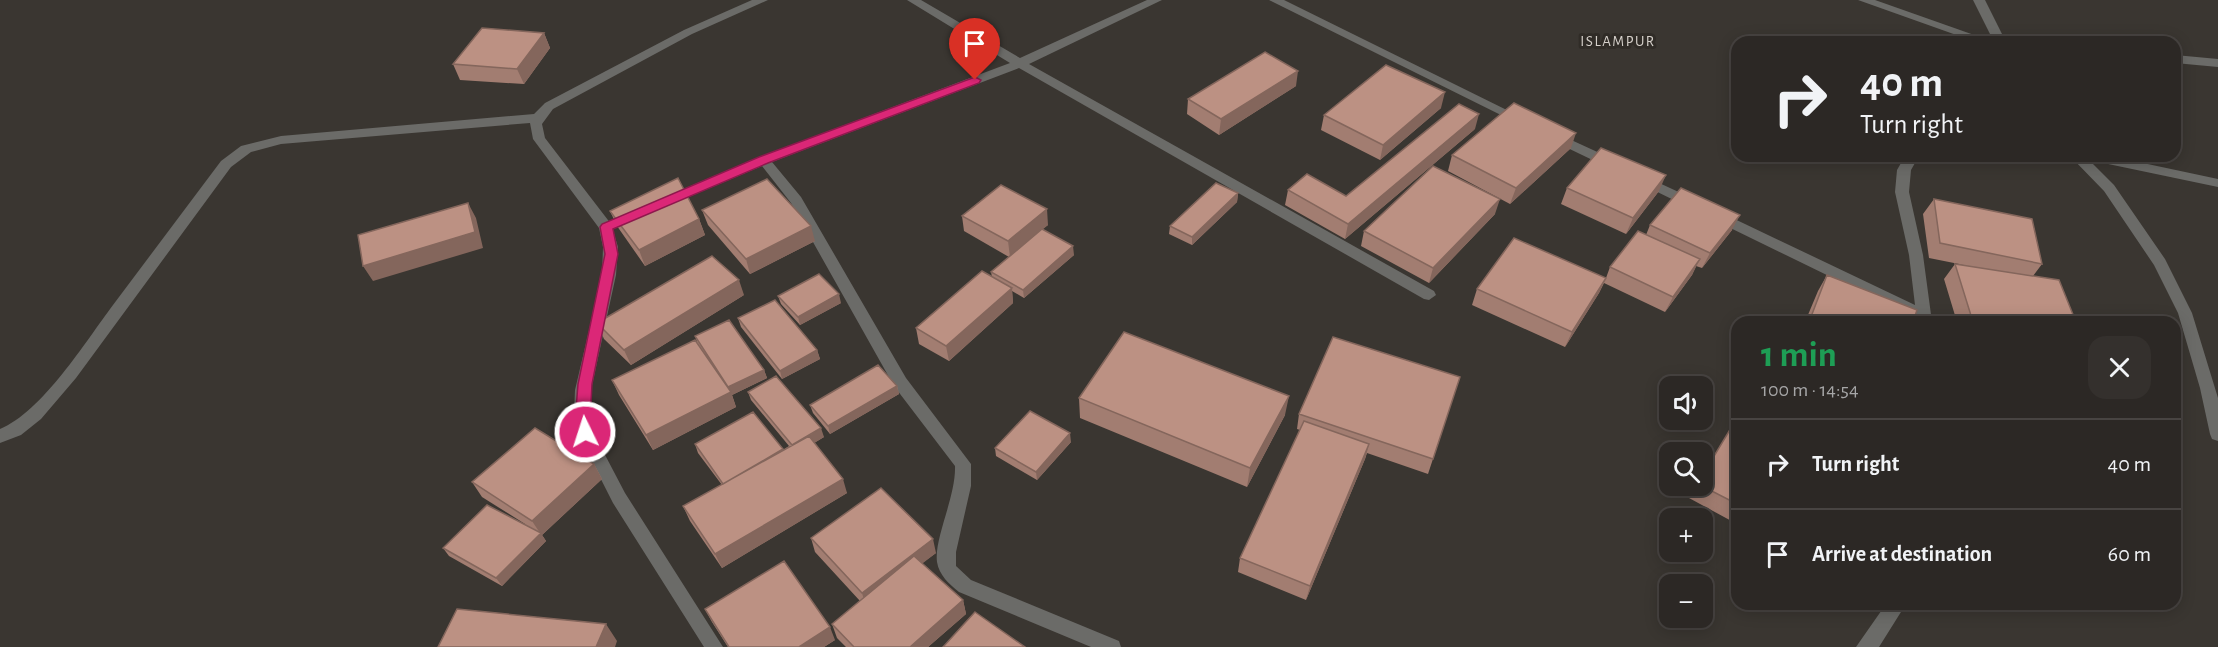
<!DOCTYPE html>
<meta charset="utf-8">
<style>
body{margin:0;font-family:"Alegreya Sans",sans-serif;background:#34302d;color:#f1f3f6;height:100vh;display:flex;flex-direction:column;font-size:22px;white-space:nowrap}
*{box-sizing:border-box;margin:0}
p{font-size:20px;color:#a6a6a7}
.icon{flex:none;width:33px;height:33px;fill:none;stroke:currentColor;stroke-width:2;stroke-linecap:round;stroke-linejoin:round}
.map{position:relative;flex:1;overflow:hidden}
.drawer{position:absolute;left:1731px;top:316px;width:450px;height:294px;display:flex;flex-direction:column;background:#2c2825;border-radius:18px;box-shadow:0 3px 15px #0003,0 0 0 2px #484442}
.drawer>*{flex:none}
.banner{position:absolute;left:1731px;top:36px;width:450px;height:126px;border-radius:18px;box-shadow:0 3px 15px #0003,0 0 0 2px #484442;background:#2c2825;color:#f1f3f6;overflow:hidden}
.controls{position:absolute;left:1659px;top:376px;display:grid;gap:12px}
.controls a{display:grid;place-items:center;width:54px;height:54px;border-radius:12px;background:#2c2825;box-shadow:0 3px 15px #0003,0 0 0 2px #484442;font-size:30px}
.pin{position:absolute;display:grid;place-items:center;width:51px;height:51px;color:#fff;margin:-62px -26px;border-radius:50% 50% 50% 0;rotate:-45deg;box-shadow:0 0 6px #0007}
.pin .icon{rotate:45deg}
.me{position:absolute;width:66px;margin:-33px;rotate:356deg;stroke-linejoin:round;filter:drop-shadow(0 0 4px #0008)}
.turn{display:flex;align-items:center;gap:21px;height:126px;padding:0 30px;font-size:27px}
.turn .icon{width:78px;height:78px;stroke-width:2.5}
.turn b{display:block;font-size:42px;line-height:51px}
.round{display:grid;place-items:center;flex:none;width:63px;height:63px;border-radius:18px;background:#34302d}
.overview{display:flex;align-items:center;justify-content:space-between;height:102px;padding:0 30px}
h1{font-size:36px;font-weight:600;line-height:45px;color:#1e9e55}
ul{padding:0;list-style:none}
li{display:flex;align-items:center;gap:18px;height:90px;padding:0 30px;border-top:2px solid #484442}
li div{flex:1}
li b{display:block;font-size:22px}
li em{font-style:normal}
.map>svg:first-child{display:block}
</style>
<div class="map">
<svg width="2218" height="647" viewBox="0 0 2218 647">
<rect width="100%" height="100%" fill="#3a3631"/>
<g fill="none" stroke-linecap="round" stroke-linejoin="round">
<path fill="#6b6b68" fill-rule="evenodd" d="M752,0h16l-76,34 -139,75 -11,15 3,14 66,86 7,23 -2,28 -25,115 -1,22 3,20 32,61 98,154h-19l-91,-144 -36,-71 -3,-20 1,-22 27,-115 1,-28 -4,-19 -66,-89 -3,-16 -249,21 -30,8 -20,15 -155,211 -35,41 -20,16 -21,8v-14c42,-17 86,-88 113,-124 36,-48 72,-96 108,-144l20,-15 40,-10 253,-22 11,-11 139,-73z
M907,0h14l99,58 127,-58h15l-133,64 405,227 2,4 -7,5 -5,-1 -405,-231 -247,94 29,35 105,181 65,86v22l-15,66v14l15,14 148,61 2,6h-30l-132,-55c-10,-8 -20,-17 -22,-30 -3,-24 19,-65 18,-96l-61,-80 -103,-183 -29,-37 -90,38 -5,2 -7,-5 2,-3 97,-41 251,-94z
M1269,0h15l243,120 -2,3h-8z
M1858,0h17l119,42h-18z
M1973,0h12l21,42h-12z
M2175,55l43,4v8l-43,-4z
M1556,133l61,28 2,3 -2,3h-10l-56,-27 -1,-3 1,-3z
M1905,156h14l-8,14 -2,22 14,63 9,67h-14l-1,-3 -205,-100 -2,-3 2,-3h10l193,92 -6,-50 -14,-63 2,-22z
M2070,156h40l108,23v8l-129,-27 25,25 51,74 27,54 26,85v43l-6,-2 -2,-5 -10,-46 -22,-75 -24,-48 -50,-74z
M1642,175l56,26 2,3 -7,5 -5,-2 -51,-25 -2,-3 2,-3z
M1886,604h20l-27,43h-23z"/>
</g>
<path fill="#a27d71" d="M544,33l6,15 -26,36 -64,-4 -7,-16z
M1296,86l-77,49 -32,-21 1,-15z
M1441,108l-61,52 -59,-30 3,-15z
M1475,129l-130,110 -60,-34 3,-15 58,6z
M1571,148l-61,56 -62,-33 4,-16z
M1567,188l92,3 -33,43 -65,-30z
M1238,193l-1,9 -45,43 -23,-11 1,-8z
M1934,199l108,65 -9,12 43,46h-119l-13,-43 11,-15 9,1 -35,-7 -6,-44z
M702,210l113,31 -65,33 -42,-49z
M610,211l89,8 6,16 -60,31 -28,-40z
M1495,214l-66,69 -68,-37 3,-15z
M962,216l86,9 -6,4 32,26 -50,43 -12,-7 1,12 -64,58 -30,-17 -3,-16 76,-51 -1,-5 18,-15 -45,-26z
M1650,225l82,5 -30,38 -6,-2 -4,9 -27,37 -61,-29 -5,10 -34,54 -93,-42 5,-16 129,-11 4,-11 36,-32z
M1827,275l86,47h-108l13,-31z
M744,295l-113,70 -27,-26 -7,-16z
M778,296l63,7 -41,22 -19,-21z
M738,318l79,32 3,9 -38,20 -41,-52z
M695,336l69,34 3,8 -35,17 4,12 -83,43 -34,-55 -7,-15 85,-38z
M1460,377l-32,97 -61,-21 -2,6 -59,141 -68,-28 2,-14 60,-128 -3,-1 2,-15z
M897,386l2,8 -69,40 -17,-21 -3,-8z
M748,392l76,45 -10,6 33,50 -125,75 -32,-47 -7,-15 39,-21 -24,-32 -3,-9 88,6 6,-4 -38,-46z
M1079,398l206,17 -38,72 -167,-69z
M1737,418v106l-48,-26 7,-12h6z
M1071,442l-34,38 -41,-24 -1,-8z
M594,464l8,15 -60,56 4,6 -44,45 -53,-30 -6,-8 82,-24 -43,-27 -10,-15z
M811,538l125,15 -14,10 41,37 3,14 -38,33h-82l-9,-9 -5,-14 28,-23 -45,-49z
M705,609l130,31 -11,7h-96l-16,-25z"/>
<path fill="#84665c" d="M544,33l6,15 -26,36 -7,-15z
M1298,71l-2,15 -77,49 2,-16z
M1445,92l-4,16 -61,52 3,-15z
M1479,114l-4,15 -130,110 3,-15z
M1576,133l-5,15 -61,56 6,-16z
M1666,175l-7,16 -33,43 7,-16z
M1238,193l-1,9 -45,43v-8z
M1500,199l-5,15 -66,69 4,-15z
M468,203l8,15 7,30 -110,33 -10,-15z
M1047,209l1,16 -38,32 -2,-16z
M1740,215l-8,15 -30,38 8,-15z
M699,219l6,16 -60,31 -6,-16z
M811,226l4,15 -65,33 -4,-15z
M1073,246l1,9 -50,43 -1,-8z
M1700,259l-8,16 -27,37 8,-15z
M1606,278l-7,15 -34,54 7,-15z
M739,280l5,15 -113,70 -7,-15z
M1012,288l1,15 -64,58 -3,-15z
M839,294l2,9 -41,22 -2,-8z
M817,350l3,9 -38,20 -2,-8z
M764,370l3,8 -35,17 4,12 -83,43 -7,-15 82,-48z
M897,386l2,8 -69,40 -2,-8z
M1289,396l-4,19 -38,72 3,-19z
M821,428l3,9 -28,17 -3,-8z
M1070,433l1,9 -34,38 -1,-8z
M1369,444l-4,15 -59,141 4,-14z
M594,464l8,15 -60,56 4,6 -44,45 -6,-8 44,-45 -8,-12z
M843,479l4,14 -125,75 -7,-14z
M933,539l3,14 -70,54 -4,-14z
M963,600l3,14 -38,33h-18z
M606,624l11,17 -2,6h-19z
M830,627l5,13 -11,7h-25z"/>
<path fill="#bc9183" stroke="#84665c" stroke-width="1.5" d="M482,28l62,5 -27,36 -64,-5z
M1265,52l33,19 -77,48 -33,-20z
M1386,65l59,27 -62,53 -59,-30z
M1514,103l62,30 -60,55 -64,-33z
M1459,104l20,10 -131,110 -60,-34 19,-16 39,22z
M1601,148l65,27 -33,43 -66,-30z
M1433,166l67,33 -67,69 -69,-37z
M678,178l21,41 -60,31 -29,-39z
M767,179l44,47 -65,33 -44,-49z
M1216,183l22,10 -46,44 -22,-11z
M1001,185l46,24 -39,32 -46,-25z
M1681,188l59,27 -30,38 -60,-28z
M1934,199l98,20 10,45 -102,-21z
M468,203l7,29 -112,34 -5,-31z
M1042,229l31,17 -50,44 -32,-18z
M1638,231l62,28 -27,38 -63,-30z
M1514,238l92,40 -34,54 -95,-43z
M712,256l27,24 -115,70 -27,-27z
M1955,264l104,16 17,42h-103z
M982,271l30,17 -66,58 -30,-18z
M819,274l20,20 -41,23 -20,-21z
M1827,275l90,35 -4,12h-104z
M775,300l42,50 -37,21 -42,-53z
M729,320l35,50 -36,17 -33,-51z
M1124,332l165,64 -39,72 -171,-70z
M1333,337l127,40 -27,82 -134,-45z
M695,340l36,52 -85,43 -34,-55z
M878,365l19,21 -69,40 -18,-21z
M776,376l45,52 -29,17 -44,-53z
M1030,411l40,22 -34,39 -41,-24z
M753,412l30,37 -60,35 -28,-40z
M1737,418v86l-35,-18v-10z
M1304,421l65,23 -59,142 -70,-28z
M535,428l59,36 -62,57 -60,-39z
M809,436l34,43 -128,75 -32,-48z
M881,488l52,51 -71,54 -51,-55z
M487,505l54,28 -45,45 -53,-30z
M914,556l49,44 -53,47h-56l-22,-23z
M784,561l46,66 -31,20h-70l-24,-38z
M457,609l149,15 -10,23h-158z
M975,612l50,35h-82z"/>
<path fill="#db2777" stroke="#8e194d" stroke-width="1.5" d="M975,77l6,3 -2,3 -211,80 -155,66 5,25 -26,130 -2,38 3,10 -2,4h-11l-5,-14 3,-38 27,-130 -5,-27 2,-3 157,-67z"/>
<g text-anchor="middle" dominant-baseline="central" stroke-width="6" stroke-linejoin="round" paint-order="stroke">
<g font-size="15" letter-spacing="1.5" fill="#d5d0ca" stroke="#302c27">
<text x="1618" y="41">ISLAMPUR</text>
</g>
</g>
</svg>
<div class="controls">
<a><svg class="icon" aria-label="sound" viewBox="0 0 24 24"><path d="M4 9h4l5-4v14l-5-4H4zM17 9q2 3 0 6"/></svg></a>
<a><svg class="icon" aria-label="search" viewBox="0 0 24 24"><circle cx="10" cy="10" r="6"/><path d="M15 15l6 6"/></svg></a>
<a>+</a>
<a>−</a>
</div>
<div class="pin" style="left:975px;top:80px;background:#d93025"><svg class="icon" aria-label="arrive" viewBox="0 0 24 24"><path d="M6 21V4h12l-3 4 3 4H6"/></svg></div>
<svg class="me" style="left:585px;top:432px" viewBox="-20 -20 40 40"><circle r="17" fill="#db2777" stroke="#fff" stroke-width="3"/><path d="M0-11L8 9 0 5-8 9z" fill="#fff"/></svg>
<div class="banner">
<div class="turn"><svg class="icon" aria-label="right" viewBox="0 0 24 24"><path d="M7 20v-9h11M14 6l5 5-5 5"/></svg><div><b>40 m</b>Turn right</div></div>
</div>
<section class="drawer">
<div class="overview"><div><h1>1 min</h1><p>100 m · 14:54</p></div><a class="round"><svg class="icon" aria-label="close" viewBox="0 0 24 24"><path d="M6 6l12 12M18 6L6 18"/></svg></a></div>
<ul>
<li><svg class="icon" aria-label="right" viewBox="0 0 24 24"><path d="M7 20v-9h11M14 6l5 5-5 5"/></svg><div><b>Turn right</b></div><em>40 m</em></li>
<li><svg class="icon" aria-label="arrive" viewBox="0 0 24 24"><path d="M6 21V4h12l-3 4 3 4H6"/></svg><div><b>Arrive at destination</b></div><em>60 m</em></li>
</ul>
</section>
</div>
